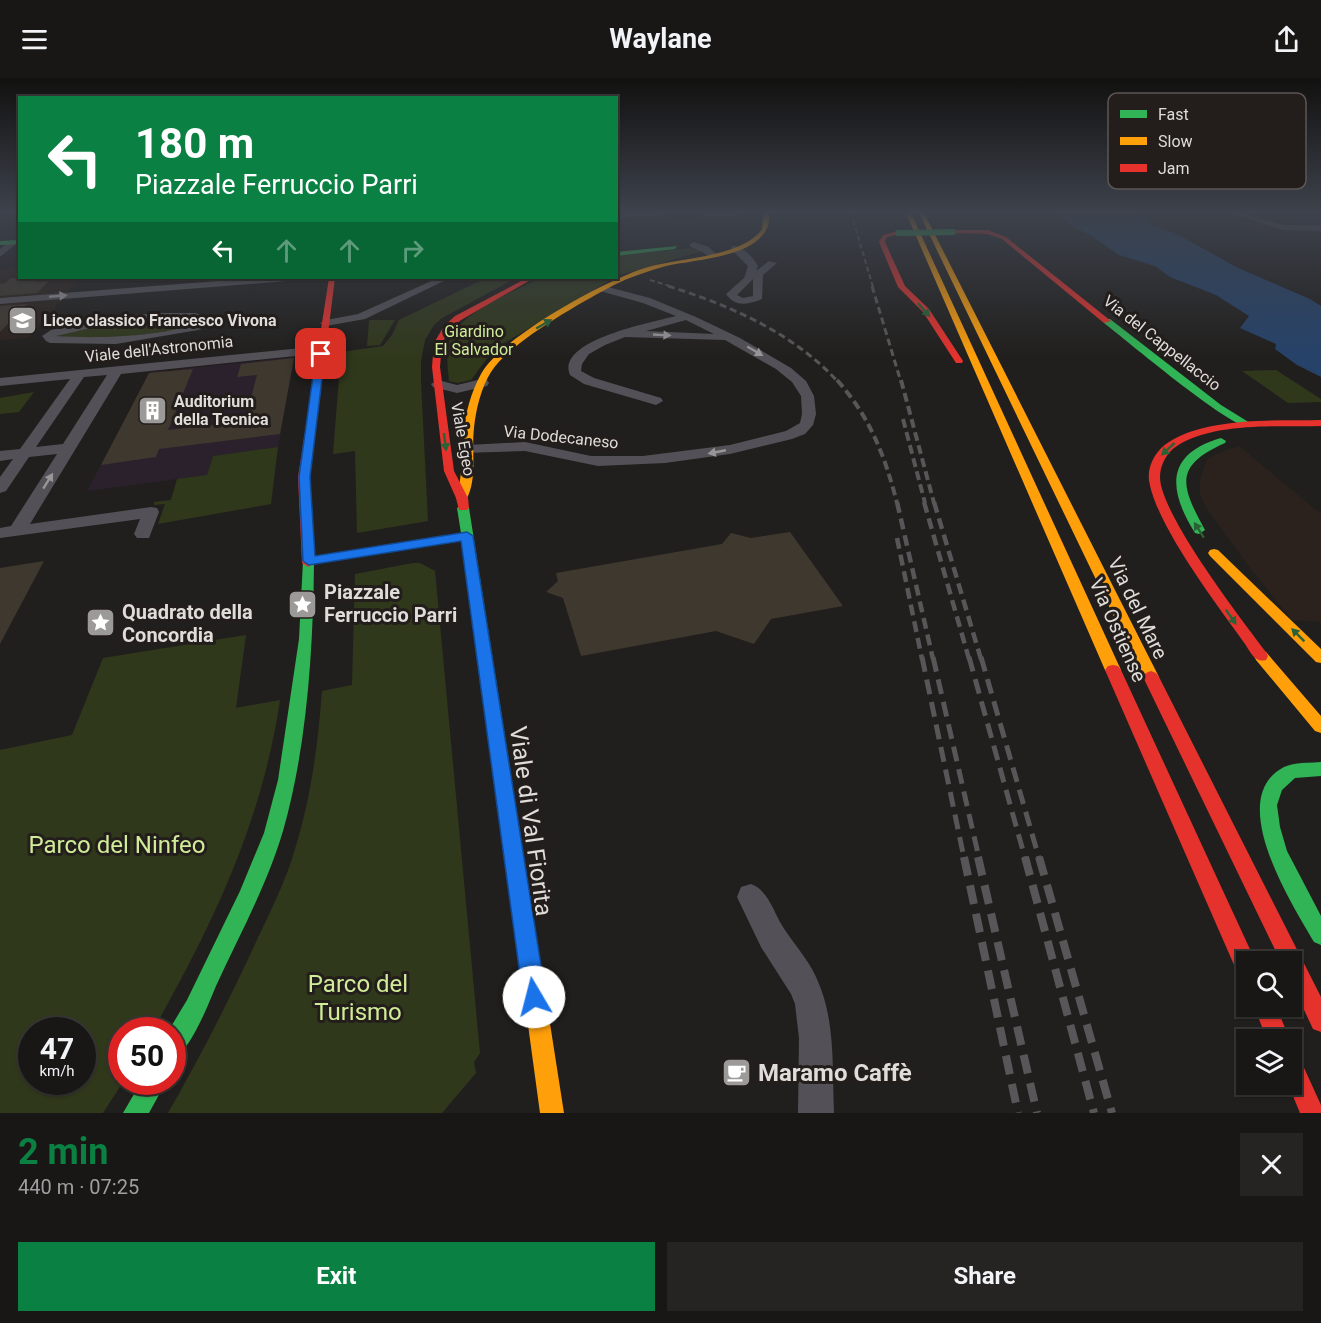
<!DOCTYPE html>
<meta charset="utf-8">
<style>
body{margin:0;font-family:Roboto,sans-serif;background:#262423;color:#f1f3f6;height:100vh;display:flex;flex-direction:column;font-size:22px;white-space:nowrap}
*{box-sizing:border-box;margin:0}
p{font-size:20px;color:#9f9fa1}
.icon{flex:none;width:33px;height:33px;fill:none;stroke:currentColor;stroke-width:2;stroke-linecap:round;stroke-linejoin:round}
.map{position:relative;height:1035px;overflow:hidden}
.sheet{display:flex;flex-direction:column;background:#191716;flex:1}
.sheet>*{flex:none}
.guide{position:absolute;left:18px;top:18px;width:600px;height:183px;border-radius:0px;box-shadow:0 2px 4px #0004,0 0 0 2px #373635;background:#0b8043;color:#fff;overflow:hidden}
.buttons{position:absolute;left:1236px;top:873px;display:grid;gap:12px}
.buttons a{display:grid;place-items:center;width:66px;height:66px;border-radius:0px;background:#191716;box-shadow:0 2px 4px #0004,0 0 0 2px #373635;font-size:30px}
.speed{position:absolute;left:18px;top:939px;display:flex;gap:12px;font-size:30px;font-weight:700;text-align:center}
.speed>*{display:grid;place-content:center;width:78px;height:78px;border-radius:50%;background:#191716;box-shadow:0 2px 4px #0004,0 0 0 2px #373635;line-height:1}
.speed small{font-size:15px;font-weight:400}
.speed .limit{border:9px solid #d22;background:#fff;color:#111}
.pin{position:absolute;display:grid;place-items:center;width:51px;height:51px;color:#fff;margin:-26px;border-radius:12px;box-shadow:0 3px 9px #0006}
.me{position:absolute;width:66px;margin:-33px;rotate:352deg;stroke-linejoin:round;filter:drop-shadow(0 0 4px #0008)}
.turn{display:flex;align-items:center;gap:21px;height:126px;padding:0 18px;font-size:27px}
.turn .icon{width:78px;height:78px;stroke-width:2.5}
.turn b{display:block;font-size:42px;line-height:51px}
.lanes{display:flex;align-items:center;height:57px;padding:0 18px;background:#0003;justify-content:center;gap:30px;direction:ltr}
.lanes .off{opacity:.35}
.round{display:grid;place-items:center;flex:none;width:63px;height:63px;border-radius:0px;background:#262423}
.headline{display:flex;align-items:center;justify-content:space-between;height:102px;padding:0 18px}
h1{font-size:36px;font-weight:700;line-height:45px;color:#0b8043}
.action{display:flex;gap:12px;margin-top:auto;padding:12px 18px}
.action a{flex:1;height:69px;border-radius:0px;background:#0b8043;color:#fff;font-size:24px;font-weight:700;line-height:69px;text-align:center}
.action a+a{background:#262423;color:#f1f3f6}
header{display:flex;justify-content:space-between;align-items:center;height:78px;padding:0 18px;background:#191716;font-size:27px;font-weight:700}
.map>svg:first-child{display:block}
</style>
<header><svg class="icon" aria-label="menu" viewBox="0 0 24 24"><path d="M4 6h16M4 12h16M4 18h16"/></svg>Waylane<svg class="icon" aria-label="share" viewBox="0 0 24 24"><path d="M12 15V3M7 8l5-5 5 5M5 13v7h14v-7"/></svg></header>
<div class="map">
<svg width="1321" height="1035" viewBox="0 0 1321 1035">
<rect width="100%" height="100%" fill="#211f1d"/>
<path fill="#2b212d" d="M1267,135h54v9l-25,1z
M294,279l-16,90 -65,9 -6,19 -120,16 63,-119 16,-2 -2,5h7l2,-5z"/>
<path fill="#2c221d" d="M1234,142l24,1 50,10 13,-2v10l-30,-5h-26l-39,-13z
M19,190l1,10h60l-14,15 -66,5v-29z
M63,221l-35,39 -28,2v-36z
M1239,368l82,68v108l-29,-2 -41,-51 -44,-60 -7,-15v-14l7,-20 9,-6z"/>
<path fill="#30381c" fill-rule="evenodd" d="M702,135h39l3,11 -69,1 -6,-6 36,-3z
M690,170l12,3 -85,25v-20z
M486,200h30l-74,40 -8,7 -9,15 -4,21v21l7,139 -71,12 -2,-82 -22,3 8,-102 42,-6 9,-11 7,-15z
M540,200h74l-120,71 -23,31 -14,3 -8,-2c-1,-13 -4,-28 1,-41 9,-27 66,-49 90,-62z
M157,240l46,3c-22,13 -124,23 -147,14l52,-12z
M369,242h26l-15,25 -13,1z
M1276,292l45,29v3l-33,1 -46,-32z
M34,314l-15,20 -19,2v-16z
M278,369l-7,57 -113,20 7,-20 -11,1v-3l17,-2 6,-21 30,-4 6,-19z
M413,485h7l15,8 45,482 -6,9 2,11 -34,40h-274c32,-56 61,-112 88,-171 14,-30 30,-61 39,-93 16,-51 23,-105 27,-158l30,-6 3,-111z
M246,557l-10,73 44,-8c-18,122 -67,224 -127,330h-31l1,52 -20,31h-103v-363l72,-15 31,-77zM32,952h50v52h-50z"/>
<path fill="#264269" d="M1053,135c24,0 76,-7 95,7l-5,1 36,14 57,32 74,32 11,7v71l-24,-12 -22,-16 1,-5 -36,-16 9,-12 -33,-21 -46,-18 -15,-11 -36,-11 -29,-20 -19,-9 -4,-6z"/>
<path fill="#3f382e" d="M11,200h30l-4,4 12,-1 -12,12 -37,3v-12l5,-1z
M27,226l-27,28v-26z
M294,280l-14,76 -121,15 -3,8 -55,8 48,-92 44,-4 -25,61 77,-9 12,-46 -20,2 4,-13z
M790,454l53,74 -72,13 -17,25 -38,-13 -135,25 -18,-58 -17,-6 12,-11 -2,-8 166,-29 9,-11 20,5z
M44,483l-44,83v-76z"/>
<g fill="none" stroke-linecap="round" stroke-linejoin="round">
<path fill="#535157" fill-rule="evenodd" d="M665,135l-4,2 -45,3v-4z
M1230,135h11l42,12h38v6l-38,-1z
M11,162l7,2 -18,15v-8z
M693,164l16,5 7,7 -8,2c-6,-6 -14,-6 -19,-11z
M732,168c10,-1 21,11 26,20l-2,5 13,-10 8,2 -14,12 -1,24c-14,6 -27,8 -36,-5l18,-16 4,-12 -16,-16zM753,201v17l-10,2 -6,-3z
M257,200h36l-5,3 -288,23v-6z
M438,200h12l-85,41 -39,7 -6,-3 6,-3 32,-6z
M604,208l46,12 46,19 44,21 51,30 15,13 8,15 2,18 -3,11 -8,9 -13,5 -62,15 -65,9 -67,3 -73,-15 -62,2 -3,-3 3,-3 5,-2 57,-3 66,14h52l87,-11 56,-14 14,-8 2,-9 -1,-18 -9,-14 -16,-13 -51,-29 -100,-3 -20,8 -16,9 -7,10 -1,7 13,7 67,20 2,3 -7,4 -72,-21 -14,-9c-15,-35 84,-53 106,-59l-33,-13 -43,-12v-4zM686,242l28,14 -68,-3z
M161,235h34l23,7 -8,7 -12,3 -82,14 -66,-1 -4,-2 -4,-5 9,-6 66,-14zM161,241l42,2c-37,16 -107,18 -147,15l61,-14z
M321,268l6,4 -2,3 -204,21 -91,150 121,-17 6,1 2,4 -10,26h-12l-3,-4 6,-15 -140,19v-10l11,-2 46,-72 -28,3 -23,34 -6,2v-16l13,-18 -13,2v-10l20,-2 50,-70 -70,7v-8zM107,297l-44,69 -27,3 48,-70z
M482,301l5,1 2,3 -2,3 -30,7 -24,-6 -2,-3 7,-4 19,5z
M751,806c17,6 22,27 32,43 10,16 25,32 33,50 20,42 16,90 18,136h-36l1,-75 -4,-34 -4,-10 -30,-47 -24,-50 4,-10z"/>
<path fill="#30b455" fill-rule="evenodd" d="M20,162v4l-20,1v-4z
M677,168l-2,3 -59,7v-4z
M1104,241h6l111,86 29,18v4c-18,3 -125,-88 -146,-104z
M1221,360l5,3 -1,2c-52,23 -44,43 -20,87l-6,4 -4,-1c-27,-43 -30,-79 26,-95z
M463,426l6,4 49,311 -3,6 -6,2 -6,-2 -3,-6 -38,-278 -148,23c-1,87 -7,183 -31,267 -16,54 -44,105 -67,155 -8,19 -26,66 -44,73v-29h-3l18,-30 53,-109 24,-58 14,-53 21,-141 4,-78 6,-4 152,-24 -4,-25z
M1321,684v14l-26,2 -13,12 -5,15 3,22 7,24 34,65v29l-7,-3c-22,-38 -90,-144 -30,-175 11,-5 25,-4 37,-5z
M141,1004h25l-17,31h-26z"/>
<path fill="#ff9f0a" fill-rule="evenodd" d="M763,135h6c5,44 -73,46 -103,53 -18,5 -36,11 -52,19 -32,17 -104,57 -123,87 -10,16 -15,37 -17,56 -3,24 4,51 -8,72h-8l-2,-2c7,-21 5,-42 7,-63 2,-21 8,-43 18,-61 20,-37 126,-95 167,-107 31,-9 95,-10 114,-38z
M906,135h5l210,457 -3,4h-10l-3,-4z
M919,135h5l235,464 -3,4h-10l-3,-4z
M1214,471l4,1 103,99v14l-5,-1 -106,-106 -2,-3 2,-3z
M1261,573l5,1 55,64v17l-6,-2 -59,-71 -2,-4 2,-4z
M509,733l6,2 3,6 46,294h-24l-40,-294 3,-6z"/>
<path fill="#e5322d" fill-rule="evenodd" d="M953,152h35l18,7 105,84 -7,2 -102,-84 -15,-5 -36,-1z
M898,153l2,3 -13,3 -2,5 20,44 24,23 34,52 -1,2h-6l-33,-51 -25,-25 -19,-45 4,-7z
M329,200h6l-25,199 4,86 -6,4 -6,-4 -4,-86z
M527,200h7l-73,42 -11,9 -8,14 -2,24 14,104 14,27 1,10 -2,2h-8l-3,-12 -12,-27 -12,-104 2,-24 10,-17 11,-10z
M1321,342v6c-43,1 -107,-4 -144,20 -10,6 -17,19 -17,31 0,37 82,143 106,175l2,4 -2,4c-11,3 -15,-7 -21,-16 -27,-38 -90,-120 -96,-164 -2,-15 8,-31 20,-38 39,-25 107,-21 152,-22z
M1113,587l5,1 3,4 133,288 1,4h-9v14l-8,-2 -133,-304 3,-4z
M1151,593l5,2 3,4 162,320v35l-8,-3 -21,-45v-22h-11l-138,-285 3,-4z
M1254,928h22l14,34h-23z
M1292,977l8,4 21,46v8h-21l-12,-29h4z"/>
<path stroke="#585658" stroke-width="2" stroke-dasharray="5 3" stroke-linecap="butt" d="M851,135l22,74
M650,202l23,7"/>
<path stroke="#585658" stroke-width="3" stroke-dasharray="7 4" stroke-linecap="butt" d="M668,208c61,19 126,47 170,96
M872,208l29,96"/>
<path stroke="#585658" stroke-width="4" stroke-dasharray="9 4.5" stroke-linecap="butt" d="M837,302c33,37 48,76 60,123
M901,302l33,123
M903,341l22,84"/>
<path stroke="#585658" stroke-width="4.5" stroke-dasharray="11 6" stroke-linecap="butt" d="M897,424l36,157
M924,424l45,157
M934,424l47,157
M897,460l25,121"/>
<path stroke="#585658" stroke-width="5" stroke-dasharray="15 8" stroke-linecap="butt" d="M922,579l42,201
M933,579l46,201
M969,579l56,201
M981,579l58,201"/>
<path stroke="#585658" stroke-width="8" stroke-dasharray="19 10" stroke-linecap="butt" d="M964,779l54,256
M978,779l59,256
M1025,779l69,256
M1039,779l73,256"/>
<path stroke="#30b455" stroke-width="6" d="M898,155l55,-1"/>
</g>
<defs><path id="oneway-solid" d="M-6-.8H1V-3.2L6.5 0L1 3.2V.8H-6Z" transform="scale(1.5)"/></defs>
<g fill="#999698">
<use href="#oneway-solid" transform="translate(58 218) rotate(-5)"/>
<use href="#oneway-solid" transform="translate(662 257) rotate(3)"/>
<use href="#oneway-solid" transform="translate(755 273) rotate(30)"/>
<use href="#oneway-solid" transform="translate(717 374) rotate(169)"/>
<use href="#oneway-solid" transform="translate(48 403) rotate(-58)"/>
</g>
<g fill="#296235">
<use href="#oneway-solid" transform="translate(924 232) rotate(48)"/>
<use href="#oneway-solid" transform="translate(544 246) rotate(-30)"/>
<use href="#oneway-solid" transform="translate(445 364) rotate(83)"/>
<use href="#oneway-solid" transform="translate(1168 371) rotate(137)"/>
<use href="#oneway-solid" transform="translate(1199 452) rotate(-122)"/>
<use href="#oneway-solid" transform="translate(1231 539) rotate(55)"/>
<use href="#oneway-solid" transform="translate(1298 557) rotate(-135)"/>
</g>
<linearGradient id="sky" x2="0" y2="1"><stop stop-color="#121110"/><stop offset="0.48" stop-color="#3d424c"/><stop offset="1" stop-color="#3d424c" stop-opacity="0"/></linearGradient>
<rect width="1321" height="279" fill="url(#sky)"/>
<path fill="#1a73e8" stroke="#114b97" stroke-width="1.5" d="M321,273l4,3 -15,123 5,79 152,-24 6,4 73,461 -4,7 -8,4 -7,-4 -4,-7 -62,-456 -152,24 -6,-4 -4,-84 17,-123z"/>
<defs>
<symbol id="school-square" viewBox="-11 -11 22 22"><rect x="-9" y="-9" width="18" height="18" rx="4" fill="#9c9a98" stroke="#231e1b"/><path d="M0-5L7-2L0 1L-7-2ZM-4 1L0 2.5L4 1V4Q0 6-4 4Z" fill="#fff"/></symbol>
<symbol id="building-square" viewBox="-11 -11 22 22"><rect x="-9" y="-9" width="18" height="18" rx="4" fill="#9c9a98" stroke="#231e1b"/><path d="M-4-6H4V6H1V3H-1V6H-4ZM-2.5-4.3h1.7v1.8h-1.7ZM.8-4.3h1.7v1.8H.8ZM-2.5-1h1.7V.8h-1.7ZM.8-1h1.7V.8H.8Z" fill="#fff"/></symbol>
<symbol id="sight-square" viewBox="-11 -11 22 22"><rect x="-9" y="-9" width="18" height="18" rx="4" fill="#9c9a98" stroke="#231e1b"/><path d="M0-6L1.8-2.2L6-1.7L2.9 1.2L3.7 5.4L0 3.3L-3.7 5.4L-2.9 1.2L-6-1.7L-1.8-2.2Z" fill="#fff"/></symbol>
<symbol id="cafe-square" viewBox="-11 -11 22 22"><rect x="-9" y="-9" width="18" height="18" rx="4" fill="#9c9a98" stroke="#231e1b"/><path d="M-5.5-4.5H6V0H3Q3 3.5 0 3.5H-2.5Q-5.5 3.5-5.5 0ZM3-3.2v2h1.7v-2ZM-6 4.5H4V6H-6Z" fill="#fff"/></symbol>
</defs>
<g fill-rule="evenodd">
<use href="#school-square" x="6" y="226" width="33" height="33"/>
<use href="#building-square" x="136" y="316" width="33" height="33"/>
<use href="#sight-square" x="286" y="510" width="33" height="33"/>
<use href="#sight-square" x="84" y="528" width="33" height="33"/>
<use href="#cafe-square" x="720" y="978" width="33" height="33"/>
</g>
<g text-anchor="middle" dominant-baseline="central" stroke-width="6" stroke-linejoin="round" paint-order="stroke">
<g font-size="16" font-weight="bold" fill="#dfdcda" stroke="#231e1b" text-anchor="start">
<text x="43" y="242">Liceo classico Francesco Vivona</text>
<text x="174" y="323">Auditorium<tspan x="174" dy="18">della Tecnica</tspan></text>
</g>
<g font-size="16" fill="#d0ec98" stroke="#231e1b">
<text x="474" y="253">Giardino<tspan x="474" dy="18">El Salvador</tspan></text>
</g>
<g font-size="16" fill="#dfdcda" stroke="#231e1b">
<text transform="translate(1162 265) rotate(38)">Via del Cappellaccio</text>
<text transform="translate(159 271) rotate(-6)">Viale dell'Astronomia</text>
<text transform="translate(561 359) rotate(6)">Via Dodecaneso</text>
<text transform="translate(463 361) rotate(80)">Viale Egeo</text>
</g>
<g font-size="20" font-weight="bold" fill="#dfdcda" stroke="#231e1b" text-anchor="start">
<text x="324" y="514">Piazzale<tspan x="324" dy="23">Ferruccio Parri</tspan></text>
<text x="122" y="534">Quadrato della<tspan x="122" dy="23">Concordia</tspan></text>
</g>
<g font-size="20" fill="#dfdcda" stroke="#231e1b">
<text transform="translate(1138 530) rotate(64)">Via del Mare</text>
<text transform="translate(1118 552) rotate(66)">Via Ostiense</text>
</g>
<g font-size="24" fill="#dfdcda" stroke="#231e1b">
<text transform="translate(531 743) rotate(82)">Viale di Val Fiorita</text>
</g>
<g font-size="24" fill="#d0ec98" stroke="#231e1b">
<text x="117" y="767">Parco del Ninfeo</text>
<text x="358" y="906">Parco del<tspan x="358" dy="28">Turismo</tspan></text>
</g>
<g font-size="24" font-weight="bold" fill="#dfdcda" stroke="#231e1b" text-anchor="start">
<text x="758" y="995">Maramo Caffè</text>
</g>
</g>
<rect x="1108" y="15" width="198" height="96" rx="9" fill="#231e1b" stroke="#5b5754" stroke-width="1.5"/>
<rect x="1120" y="32" width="27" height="8" fill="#30b455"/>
<rect x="1120" y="59" width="27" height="8" fill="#ff9f0a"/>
<rect x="1120" y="86" width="27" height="8" fill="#e5322d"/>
<g font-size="16" fill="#dfdcda">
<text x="1158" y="42">Fast</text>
<text x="1158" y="69">Slow</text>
<text x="1158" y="96">Jam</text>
</g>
</svg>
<div class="buttons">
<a><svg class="icon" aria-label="search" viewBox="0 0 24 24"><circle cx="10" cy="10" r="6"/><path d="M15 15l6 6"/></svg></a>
<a><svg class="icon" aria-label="layers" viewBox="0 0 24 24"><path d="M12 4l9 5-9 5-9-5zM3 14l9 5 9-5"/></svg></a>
</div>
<div class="speed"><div>47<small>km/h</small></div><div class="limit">50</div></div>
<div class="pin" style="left:321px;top:276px;background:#d93025"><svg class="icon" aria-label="arrive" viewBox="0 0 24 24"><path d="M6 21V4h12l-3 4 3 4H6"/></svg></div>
<svg class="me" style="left:534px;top:919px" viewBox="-20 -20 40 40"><circle r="19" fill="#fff"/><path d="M0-13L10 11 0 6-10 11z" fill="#1a73e8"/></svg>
<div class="guide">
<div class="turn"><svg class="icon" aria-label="left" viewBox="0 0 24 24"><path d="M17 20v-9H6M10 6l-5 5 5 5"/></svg><div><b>180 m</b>Piazzale Ferruccio Parri</div></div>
<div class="lanes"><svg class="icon" aria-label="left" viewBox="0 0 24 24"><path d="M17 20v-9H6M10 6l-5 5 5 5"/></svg><svg class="icon off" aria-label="ahead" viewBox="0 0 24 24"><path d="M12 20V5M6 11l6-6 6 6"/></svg><svg class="icon off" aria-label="ahead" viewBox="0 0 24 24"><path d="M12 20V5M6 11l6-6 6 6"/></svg><svg class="icon off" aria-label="right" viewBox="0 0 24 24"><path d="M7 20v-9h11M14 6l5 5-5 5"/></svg></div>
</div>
</div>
<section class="sheet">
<div class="headline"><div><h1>2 min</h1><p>440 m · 07:25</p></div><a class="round"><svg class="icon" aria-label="close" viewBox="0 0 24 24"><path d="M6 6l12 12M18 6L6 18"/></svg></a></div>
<div class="action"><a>Exit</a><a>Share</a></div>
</section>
